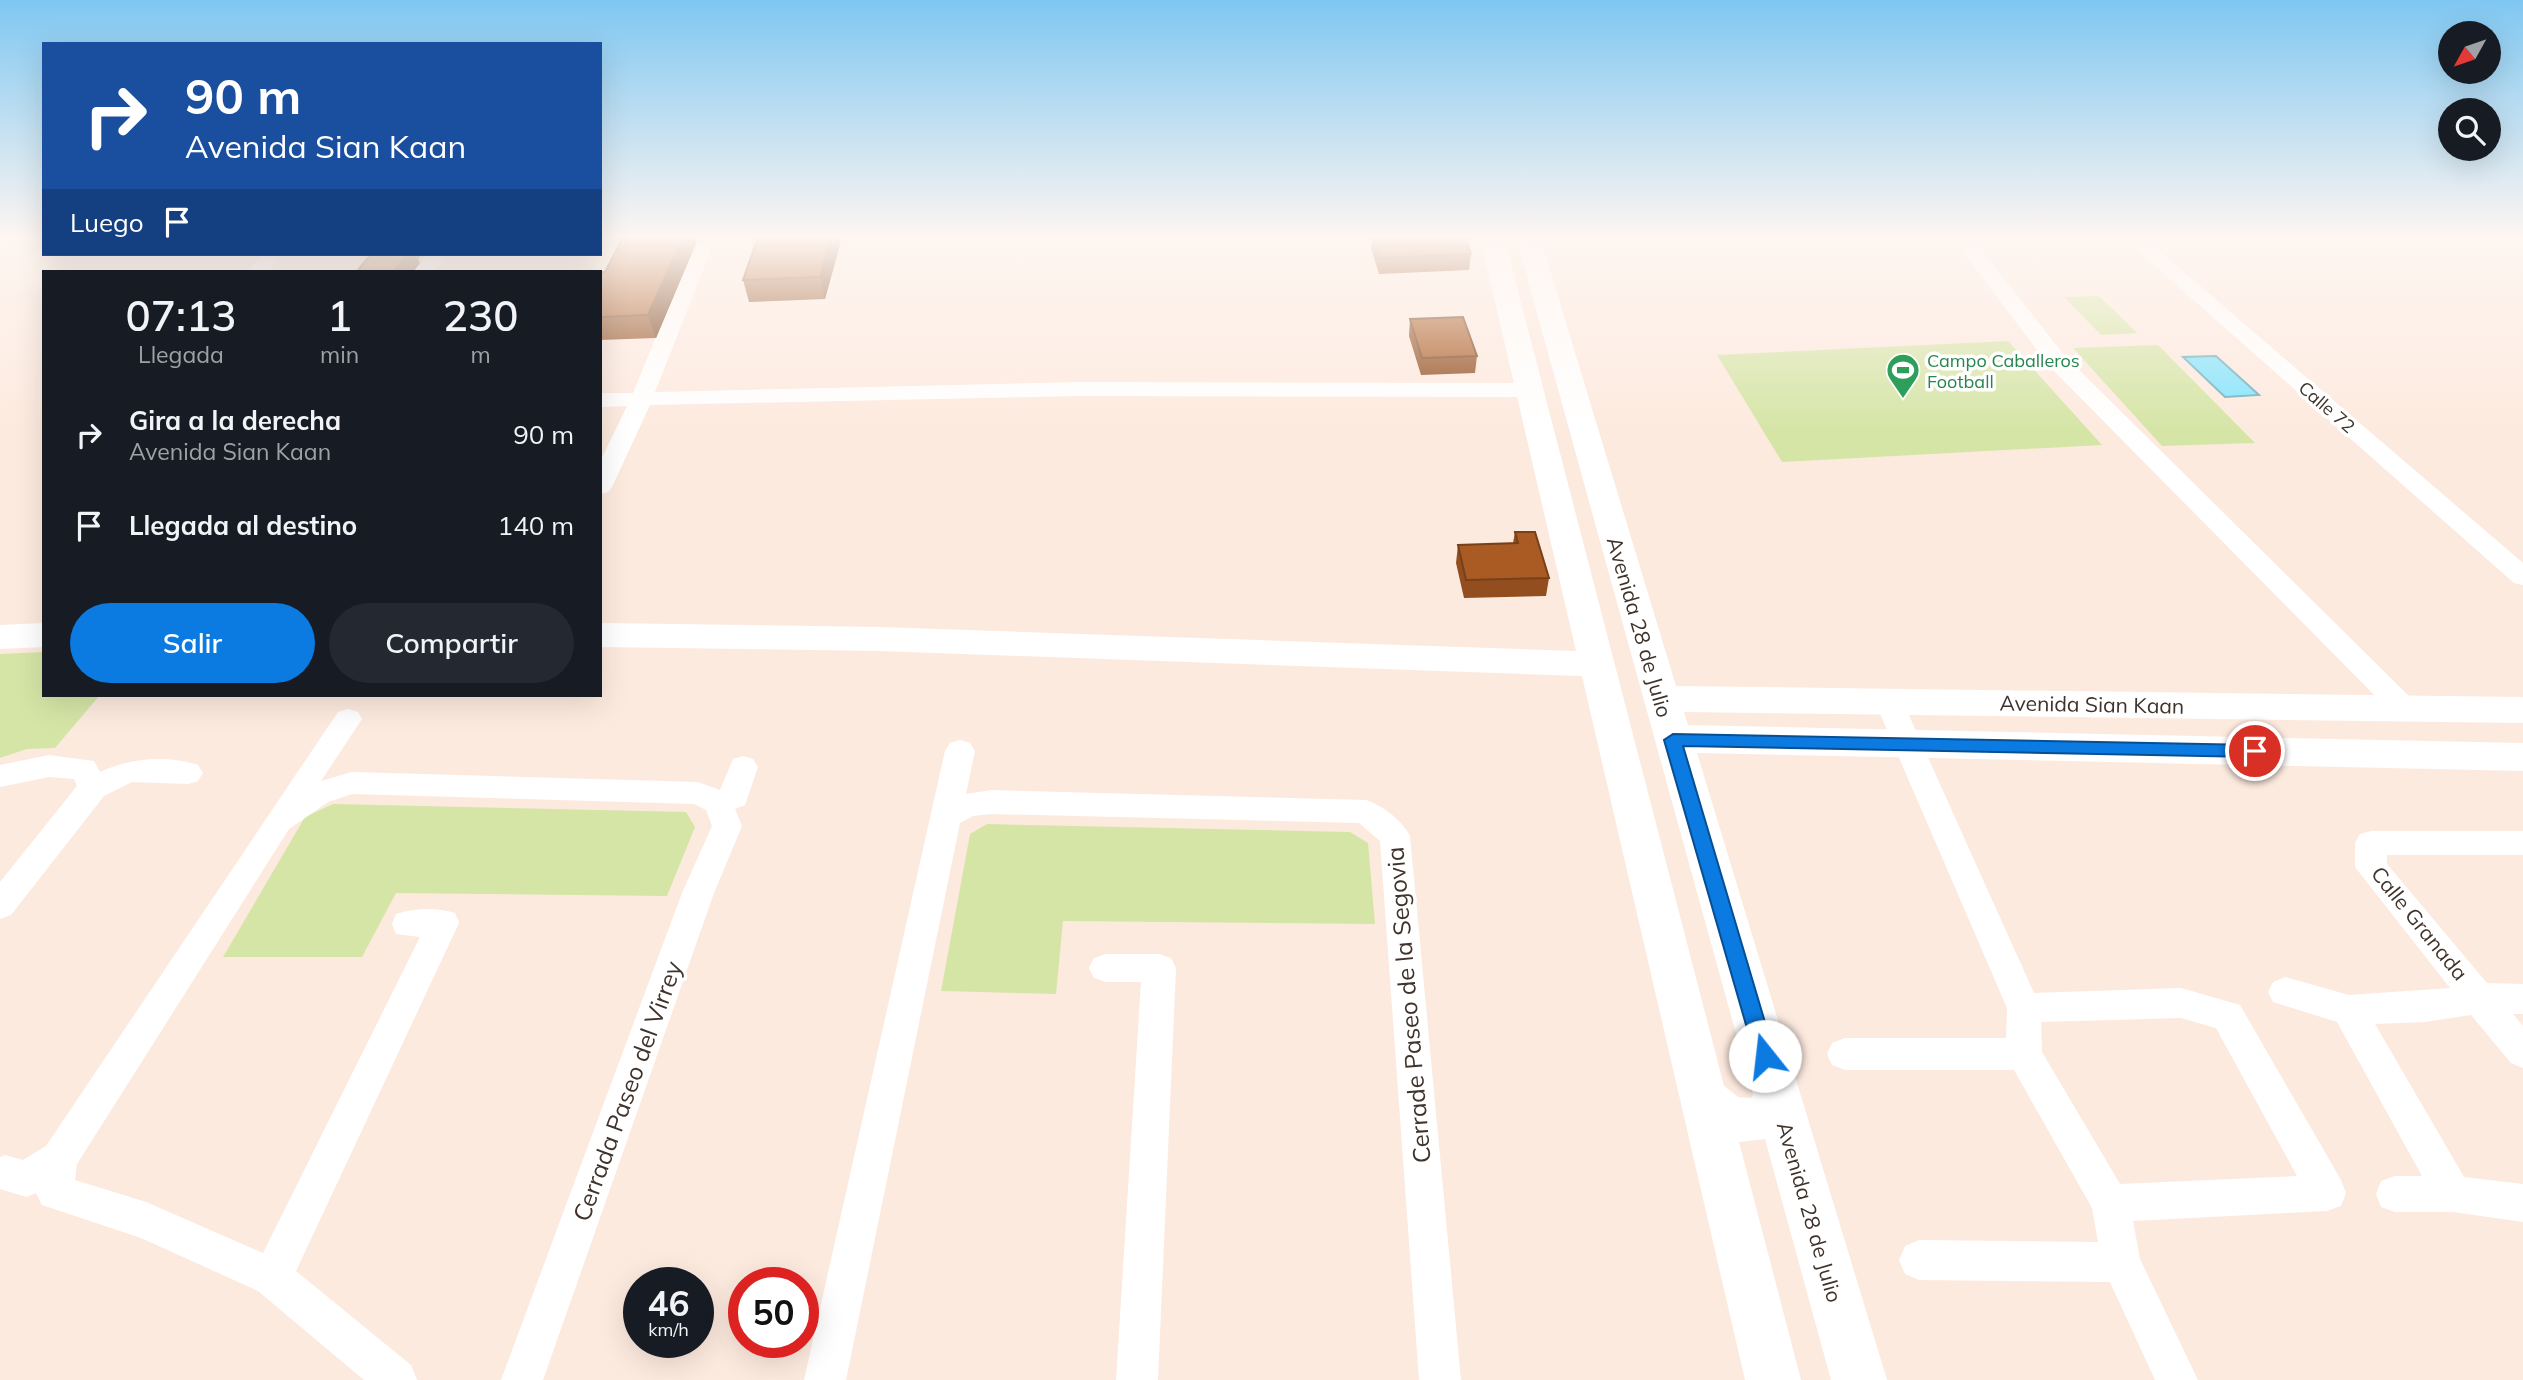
<!DOCTYPE html>
<html lang="es">
<style>
body{margin:0;font-family:Mulish,sans-serif;background:#242831;color:#f1f3f6;height:100vh;display:flex;flex-direction:column;font-size:26px;white-space:nowrap}
*{box-sizing:border-box;margin:0}
p{font-size:23px;color:#9ea1a6}
.icon{flex:none;width:38px;height:38px;fill:none;stroke:currentColor;stroke-width:2;stroke-linecap:round;stroke-linejoin:round}
.map{position:relative;flex:1;overflow:hidden}
.details{position:absolute;left:42px;top:270px;width:560px;height:427px;display:flex;flex-direction:column;background:#171b24;border-radius:0px;box-shadow:0 7px 28px #0002}
.details>*{flex:none}
.hud{position:absolute;left:42px;top:42px;width:560px;height:214px;border-radius:0px;box-shadow:0 7px 28px #0002;background:#1a4fa0;color:#fff;overflow:hidden}
.needle{width:46px;rotate:230deg}
.fabs{position:absolute;left:2438px;top:21px;display:grid;gap:14px}
.fabs a{display:grid;place-items:center;width:63px;height:63px;border-radius:50%;background:#171b24;box-shadow:0 7px 28px #0002;font-size:35px}
.speed{position:absolute;left:623px;top:1267px;display:flex;gap:14px;font-size:35px;font-weight:700;text-align:center}
.speed>*{display:grid;place-content:center;width:91px;height:91px;border-radius:50%;background:#171b24;box-shadow:0 7px 28px #0002;line-height:1}
.speed small{font-size:18px;font-weight:400}
.speed .limit{border:10px solid #d22;background:#fff;color:#111}
.pin{position:absolute;display:grid;place-items:center;width:60px;height:60px;color:#fff;margin:-30px;border:4px solid #fff;border-radius:50%;box-shadow:0 2px 7px #0007}
.me{position:absolute;width:77px;margin:-38px;rotate:344deg;stroke-linejoin:round;filter:drop-shadow(0 0 5px #0008)}
.turn{display:flex;align-items:center;gap:24px;height:147px;padding:0 28px;font-size:32px}
.turn .icon{width:91px;height:91px;stroke-width:2.5}
.turn b{display:block;font-size:49px;line-height:60px}
.then{display:flex;align-items:center;height:66px;padding:0 28px;background:#0003;gap:14px;font-size:26px}
.eta{display:flex;justify-content:space-evenly;align-items:center;height:119px;text-align:center}
.eta b{font-size:42px;font-weight:600;line-height:49px}
.button{display:flex;gap:14px;margin-top:auto;padding:14px 28px}
.button a{flex:1;height:80px;border-radius:42px;background:#0b7ae1;color:#fff;font-size:28px;font-weight:600;line-height:80px;text-align:center}
.button a+a{background:#242831;color:#f1f3f6}
ul{padding:0;list-style:none}
li{display:flex;align-items:center;gap:21px;height:91px;padding:0 28px}
li div{flex:1}
li b{display:block;font-size:26px}
li em{font-style:normal}
.map>svg:first-child{display:block}
</style>
<div class="map">
<svg width="2523" height="1380" viewBox="0 0 2523 1380">
<rect width="100%" height="100%" fill="#fdeadf"/>
<path fill="#d5e5a6" d="M2099,296l38,37 -36,2 -37,-38z
M2008,341l94,104 -320,17 -65,-107z
M2158,345l97,98 -93,3 -89,-98z
M44,652v43h56l-45,53 -28,1 -27,9v-104z
M333,804l353,8 9,15 -28,69 -271,-3 -34,64h-139l82,-140z
M987,824l363,8 18,11 7,81 -312,-3 -7,73 -115,-3 29,-157z"/>
<path fill="#82e4fe" stroke="#6eafbf" stroke-width="2" d="M2216,356l43,39 -34,2 -42,-40z"/>
<g fill="none" stroke-linecap="round" stroke-linejoin="round">
<path fill="#fff" fill-rule="evenodd" d="M697,237h19l-61,155 426,-10 449,1 11,7 -11,7 -449,-1 -431,9 -38,82 -4,5 -8,2v-32l27,-56 -27,1v-14h33z
M1952,237h19l94,119 348,344 4,7 -4,7 -10,3 -10,-3 -344,-348z
M2122,237h21l380,326v22l-9,-2z
M261,254h20l-12,17h-20z
M427,254h20l-13,17h-20z
M1889,692l10,3 4,7 131,291 147,-5 59,17 101,175 5,13 -5,13 -14,5 -194,10 7,38 58,121h-43l-45,-98 -191,-2 -14,-6 -6,-14 6,-14 14,-6 179,2 -6,-34 -78,-138h-169l-13,-5 -5,-11 5,-11 13,-5h161l1,-30 -132,-306 4,-7zM2181,1018l35,10 81,148 -177,8 -78,-132 -1,-30z
M348,709l10,3 4,7 -41,62 31,-9 346,10 22,8 13,-31 10,-3 10,3 5,8 -13,38 -10,4 7,17 -28,67 -171,487h-42l181,-487 30,-67 -6,-16 -12,-6 -342,-10 -24,8 -39,27 -212,335 -2,16 71,22 117,51 157,-316 -24,-3 -4,-10 4,-10c19,-6 40,-7 59,-1l4,10 -163,348 115,94 6,15h-53l-106,-89 -117,-53 -99,-33 -6,-12 -10,4 -26,-8v-32l5,-2 18,5 23,-14 292,-434z
M960,740l10,3 5,8 -9,43 26,-4 374,10c17,6 36,20 44,36l51,544h-42l-39,-539 -21,-18 -367,-9 -19,2 -13,7 -114,557h-42l141,-629 5,-8z
M49,755l45,6 6,11c30,-14 67,-17 98,-7l5,8 -5,8 -10,3 -56,-2 -28,14 -93,119 -11,4v-37l77,-96 -3,-7 -25,-2 -49,10v-22z
M2371,831h152v24h-136v9l100,119 36,1v30h-10l10,12v42l-12,-5 -40,-48 -46,7 -50,2 89,153 59,7v38l-70,-10h-58l-14,-5 -5,-13 5,-13 14,-5h27l-85,-154 -64,-20 -5,-10 5,-10 12,-5 64,18 101,-7 -95,-121v-24l5,-9z
M1106,954h53l12,4 5,10 -18,412h-42l25,-398h-35l-12,-4 -5,-10 5,-10z"/>
<path fill="#fff" fill-rule="evenodd" d="M1480,237h24l220,849 14,11 13,1 2,-3 -237,-858h24l136,449 847,11v26l-839,-11 4,13 835,18v28l-826,-18 190,627h-56l-66,-241 -26,3 62,238h-56l-163,-704 -702,-25 -280,-4v-24l280,4 696,24z
M44,623v24l-44,2v-24z"/>
</g>
<path fill="#924e1f" d="M623,237h73l1,4 -41,97 -56,2v-68h5z
M758,237h84l-17,62 -76,3 -6,-22z
M1372,237h93l6,17 -2,16 -90,4 -8,-26z
M1410,319l67,37 -2,17 -54,2 -12,-39z
M1515,532l34,46 -3,18 -82,2 -8,-35 2,-18 55,-2z"/>
<path fill="#774019" d="M683,237h13l1,4 -41,97 -8,-23z
M831,237h11l-17,62 -5,-22z
M407,254h8l5,9 -6,8h-20z
M416,254h6l-4,5z"/>
<path fill="#aa5b24" stroke="#774019" stroke-width="2" d="M623,237h60l-35,78 -48,2v-45h5z
M758,237h73l-11,40 -77,3z
M1374,237h91l6,17 -91,4z
M371,254h36l-13,17h-37z
M1463,317l14,39 -55,2 -12,-39z
M1515,532h20l14,46 -83,2 -8,-35 60,-2z"/>
<linearGradient id="sky" x2="0" y2="1"><stop stop-color="#7fc7f1"/><stop offset="0.55" stop-color="#fef6f1"/><stop offset="1" stop-color="#fef6f1" stop-opacity="0"/></linearGradient>
<rect width="2523" height="431" fill="url(#sky)"/>
<path fill="#0b7ae1" stroke="#074f92" stroke-width="2" d="M1673,734l582,11 8,6 -8,6 -572,-11 92,310 -3,7 -7,2 -7,-2 -3,-7 -91,-316z"/>
<defs>
<symbol id="stadium-pin" viewBox="-11 -11 22 30"><path d="M0 17L-7.5 6A9.5 9.5 0 1 1 7.5 6Z" fill="#2e9e5b" stroke="#fff"/><path d="M0-5a6.5 5 0 1 0 0 10a6.5 5 0 1 0 0-10ZM-3.5-1.8h7v3.6h-7Z" fill="#fff"/></symbol>
</defs>
<g fill-rule="evenodd">
<use href="#stadium-pin" x="1884" y="351" width="38" height="52"/>
</g>
<g text-anchor="middle" dominant-baseline="central" stroke-width="7" stroke-linejoin="round" paint-order="stroke">
<g font-size="18" fill="#27864d" stroke="#fff" text-anchor="start">
<text x="1927" y="360">Campo Caballeros<tspan x="1927" dy="21">Football</tspan></text>
</g>
<g font-size="18" fill="#3f332c" stroke="#fff">
<text transform="translate(2327 407) rotate(41)">Calle 72</text>
</g>
<g font-size="21" fill="#3f332c" stroke="#fff">
<text transform="translate(1640 627) rotate(74)">Avenida 28 de Julio</text>
<text transform="translate(2092 704) rotate(1)">Avenida Sian Kaan</text>
<text transform="translate(2420 923) rotate(51)">Calle Granada</text>
<text transform="translate(1810 1212) rotate(74)">Avenida 28 de Julio</text>
</g>
<g font-size="24" fill="#3f332c" stroke="#fff">
<text transform="translate(1408 1005) rotate(-95)">Cerrade Paseo de la Segovia</text>
<text transform="translate(627 1091) rotate(-70)">Cerrada Paseo del Virrey</text>
</g>
</g>
</svg>
<div class="fabs">
<a><svg class="needle" viewBox="-14 -14 28 28"><path d="M0-13l5 13h-10z" fill="#e53935"/><path d="M0 13l5-13h-10z" fill="#9ea1a6"/></svg></a>
<a><svg class="icon" aria-label="search" viewBox="0 0 24 24"><circle cx="10" cy="10" r="6"/><path d="M15 15l6 6"/></svg></a>
</div>
<div class="speed"><div>46<small>km/h</small></div><div class="limit">50</div></div>
<div class="pin" style="left:2255px;top:751px;background:#d93025"><svg class="icon" aria-label="arrive" viewBox="0 0 24 24"><path d="M6 21V4h12l-3 4 3 4H6"/></svg></div>
<svg class="me" style="left:1765px;top:1056px" viewBox="-20 -20 40 40"><circle r="19" fill="#fff"/><path d="M0-13L10 11 0 6-10 11z" fill="#0b7ae1"/></svg>
<div class="hud">
<div class="turn"><svg class="icon" aria-label="right" viewBox="0 0 24 24"><path d="M7 20v-9h11M14 6l5 5-5 5"/></svg><div><b>90 m</b>Avenida Sian Kaan</div></div>
<div class="then">Luego<svg class="icon" aria-label="arrive" viewBox="0 0 24 24"><path d="M6 21V4h12l-3 4 3 4H6"/></svg></div>
</div>
<section class="details">
<div class="eta">
<div><b>07:13</b><p>Llegada</p></div>
<div><b>1</b><p>min</p></div>
<div><b>230</b><p>m</p></div>
</div>
<ul>
<li><svg class="icon" aria-label="right" viewBox="0 0 24 24"><path d="M7 20v-9h11M14 6l5 5-5 5"/></svg><div><b>Gira a la derecha</b><p>Avenida Sian Kaan</p></div><em>90 m</em></li>
<li><svg class="icon" aria-label="arrive" viewBox="0 0 24 24"><path d="M6 21V4h12l-3 4 3 4H6"/></svg><div><b>Llegada al destino</b></div><em>140 m</em></li>
</ul>
<div class="button"><a>Salir</a><a>Compartir</a></div>
</section>
</div>
